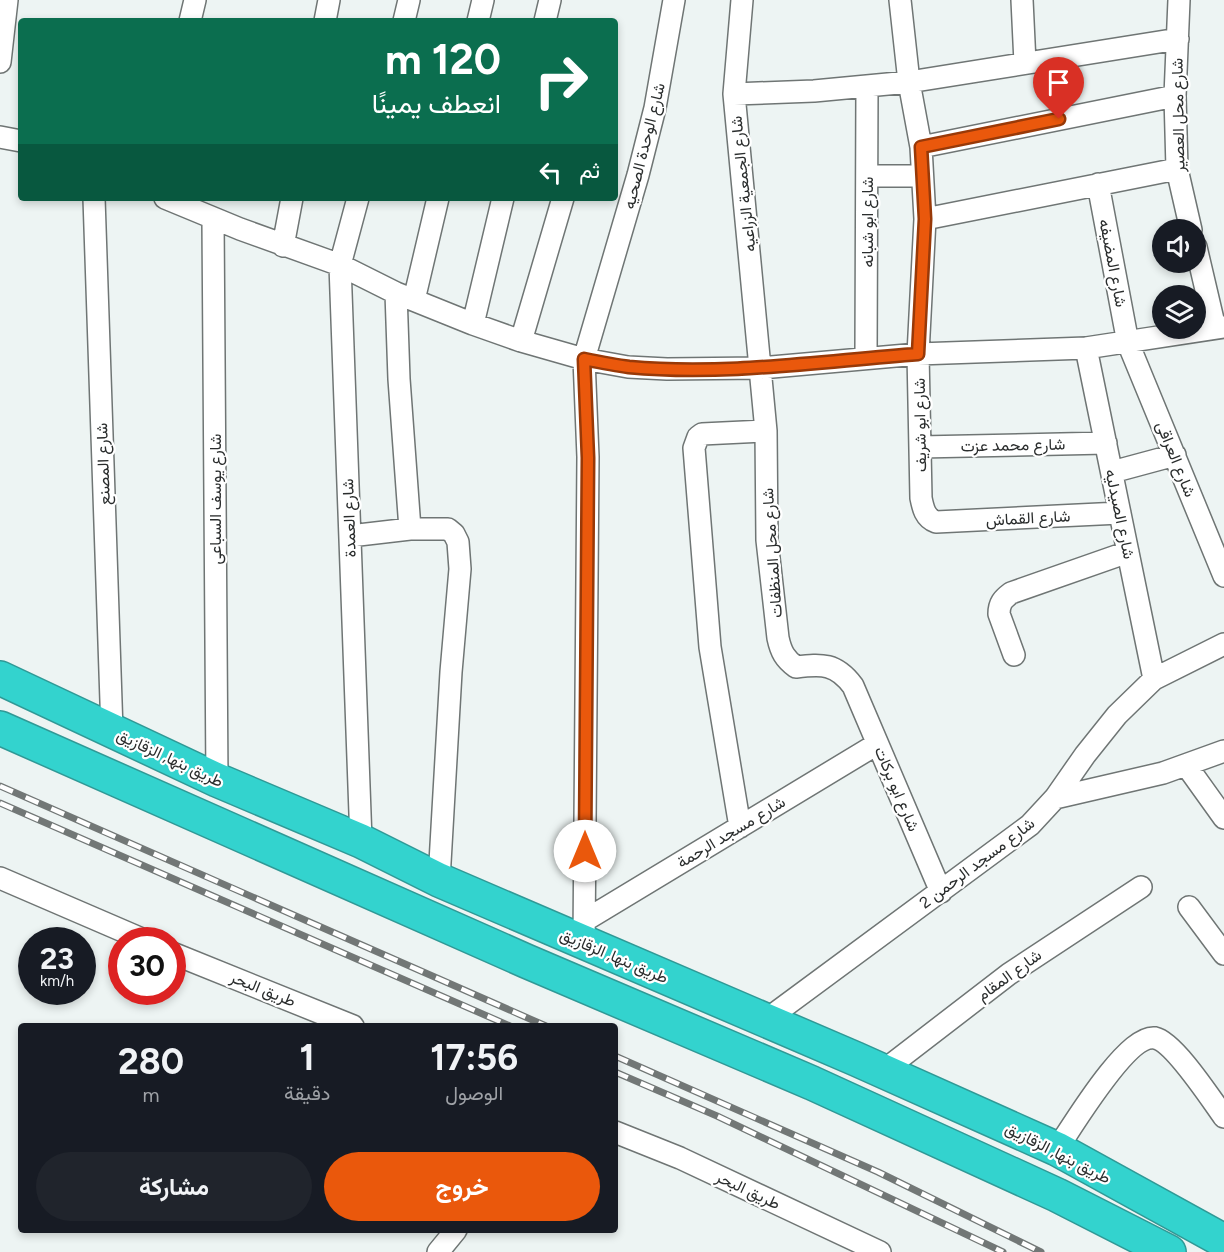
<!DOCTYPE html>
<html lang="ar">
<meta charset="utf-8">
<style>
body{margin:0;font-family:Figtree,Vazirmatn,sans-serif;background:#20242c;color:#f1f3f6;direction:rtl;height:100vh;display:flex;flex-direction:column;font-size:22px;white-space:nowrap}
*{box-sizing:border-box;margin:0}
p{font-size:20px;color:#9ea1a6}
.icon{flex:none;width:33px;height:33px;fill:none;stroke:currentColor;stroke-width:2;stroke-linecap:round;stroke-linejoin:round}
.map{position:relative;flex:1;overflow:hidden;direction:ltr}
.details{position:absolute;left:18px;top:1023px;width:600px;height:210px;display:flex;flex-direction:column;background:#171b24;border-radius:6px;box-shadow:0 3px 9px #0003;direction:rtl}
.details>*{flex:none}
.guide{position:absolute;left:18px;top:18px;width:600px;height:183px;border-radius:6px;box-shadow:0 3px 9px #0003;direction:rtl;background:#0b6e4f;color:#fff;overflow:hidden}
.tools{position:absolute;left:1152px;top:219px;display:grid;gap:12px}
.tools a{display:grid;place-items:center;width:54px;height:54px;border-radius:50%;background:#171b24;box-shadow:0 3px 9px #0003;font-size:30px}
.speed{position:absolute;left:18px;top:927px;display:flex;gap:12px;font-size:30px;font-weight:700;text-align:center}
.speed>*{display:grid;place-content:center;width:78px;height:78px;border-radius:50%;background:#171b24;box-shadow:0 3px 9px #0003;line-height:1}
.speed small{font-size:15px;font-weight:400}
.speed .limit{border:9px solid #d22;background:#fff;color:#111}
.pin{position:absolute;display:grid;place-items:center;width:51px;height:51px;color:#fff;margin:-62px -26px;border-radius:50% 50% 50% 0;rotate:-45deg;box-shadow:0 0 6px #0007}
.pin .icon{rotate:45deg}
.me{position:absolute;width:66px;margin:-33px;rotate:0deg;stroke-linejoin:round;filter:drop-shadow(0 0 4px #0008)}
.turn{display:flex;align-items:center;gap:21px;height:126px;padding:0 18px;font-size:27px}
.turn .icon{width:78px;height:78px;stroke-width:2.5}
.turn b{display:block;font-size:42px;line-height:51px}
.then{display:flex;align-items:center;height:57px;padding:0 18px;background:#0003;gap:12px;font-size:22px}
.eta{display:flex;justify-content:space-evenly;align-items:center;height:102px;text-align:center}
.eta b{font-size:36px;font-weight:700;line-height:42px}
.button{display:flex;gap:12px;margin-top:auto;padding:12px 18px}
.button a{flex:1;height:69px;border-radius:36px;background:#ea580c;color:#fff;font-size:24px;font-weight:700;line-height:69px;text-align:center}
.button a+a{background:#20242c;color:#f1f3f6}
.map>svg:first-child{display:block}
</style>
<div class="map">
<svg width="1224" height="1252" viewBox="0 0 1224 1252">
<rect width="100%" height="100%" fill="#edf4f3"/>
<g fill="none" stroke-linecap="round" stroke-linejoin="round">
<defs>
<path id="street" d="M742,0l-8,94 32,337 1,109 11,98c3,14 7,21 18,29 26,-3 40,-4 57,19l88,206
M900,0l9,82 12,65 4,72 -7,135 3,144c2,10 4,20 15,24l184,-9
M1022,0l3,63
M1179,0l-4,96 2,73 14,61
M190,21l5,-21
M325,21l4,-21
M404,21l5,-21
M478,21l5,-21
M545,21l5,-21
M0,62l7,-62
M734,94l80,-3 95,-9 269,-43
M0,137l21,4
M921,147l254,-51
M867,176h54
M1098,184l30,159 96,233
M94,198l18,533
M165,198l75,31 100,36 56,28 77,31 48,17 63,18 44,8 39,2 94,-1 157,-14 168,-6 138,-21
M358,198l-18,67 21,576
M213,219l4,561
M925,219l252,-50
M283,246l9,-48
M1196,247l19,81
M396,293l3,86 11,150
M414,300l24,-102
M473,324l30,-126
M521,341l42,-143
M1086,348l68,331
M866,357l1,-271
M920,447l186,-4
M1112,472l63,-17
M350,536l60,-7h38l6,5 4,8 2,27 -9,103 -12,208
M1014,655l-15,-41c0,-11 4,-15 12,-21l117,-41
M1186,765l38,53
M1055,798l108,-25 61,-22
M740,827l-30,-180 -16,-199 4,-11 4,-3 64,-3
M0,878l144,62
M1189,907l35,47
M584,921l293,-177
M584,943l4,-486 -4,-98 54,-184 17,-67 19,-108
M172,953l181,73
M766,1020l264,-195 25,-27 30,-43 32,-40 37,-36 70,-35
M883,1071l126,-97 132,-87
M615,1132l65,26 200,94
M1057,1149c15,-22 70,-115 98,-111 19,4 56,61 69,79
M438,1252l18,-22"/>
<path id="highway" d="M0,678l217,102 144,61 78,39 417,179 201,90 167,92
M0,728l526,233 286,122 245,112 112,57"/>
</defs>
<use href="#street" stroke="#6f7574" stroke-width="24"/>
<use href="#highway" stroke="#309996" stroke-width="36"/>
<use href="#street" stroke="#fff" stroke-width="21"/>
<use href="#highway" stroke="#33d3ce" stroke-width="33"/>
<defs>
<path id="rail" d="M0,786l546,240
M0,803l510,223
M615,1056l263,116 163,80
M615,1072l102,44 286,136"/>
</defs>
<use href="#rail" stroke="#727776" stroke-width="7"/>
<use href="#rail" stroke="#fff" stroke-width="4.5" stroke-dasharray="14" stroke-linecap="butt"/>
</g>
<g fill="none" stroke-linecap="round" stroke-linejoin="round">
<defs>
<path id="route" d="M585,851l3,-393 -4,-99c15,3 30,6 45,8 96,9 193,-6 289,-13l7,-135 -4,-72 138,-28"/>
</defs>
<use href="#route" stroke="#983908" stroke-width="15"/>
<use href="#route" stroke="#ea580c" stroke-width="10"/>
</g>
<g text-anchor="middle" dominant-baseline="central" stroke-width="4.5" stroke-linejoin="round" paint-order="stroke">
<g font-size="16" fill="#2a2d2d" stroke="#fff">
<text transform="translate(1178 115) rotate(-91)">شارع محل العصير</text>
<text transform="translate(644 146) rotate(-76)">شارع الوحدة الصحيه</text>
<text transform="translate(743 184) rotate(-96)">شارع الجمعية الزراعيه</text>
<text transform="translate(867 222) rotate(-90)">شارع ابو شبانه</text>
<text transform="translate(1113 263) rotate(79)">شارع المضيفه</text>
<text transform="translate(920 425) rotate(-91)">شارع ابو شريف</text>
<text transform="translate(1013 445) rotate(-1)">شارع محمد عزت</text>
<text transform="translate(1176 459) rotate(68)">شارع العراقى</text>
<text transform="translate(103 464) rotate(-92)">شارع المصنع</text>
<text transform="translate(215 499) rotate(-90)">شارع يوسف السباعى</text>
<text transform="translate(1120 514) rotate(78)">شارع الصيدليه</text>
<text transform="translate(349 518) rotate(-92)">شارع العمدة</text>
<text transform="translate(1028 518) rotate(-3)">شارع القماش</text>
<text transform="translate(772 553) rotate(-94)">شارع محل المنظفات</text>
<text transform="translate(170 758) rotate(25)">طريق بنها, الزقازيق</text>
<text transform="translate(897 789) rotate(67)">شارع ابو بركات</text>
<text transform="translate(731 832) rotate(-31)">شارع مسجد الرحمة</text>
<text transform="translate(977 863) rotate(-37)">شارع مسجد الرحمن 2</text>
<text transform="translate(614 956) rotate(23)">طريق بنها, الزقازيق</text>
<text transform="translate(1009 975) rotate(-36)">شارع المقام</text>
<text transform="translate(263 989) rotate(22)">طريق البحر</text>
<text transform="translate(1058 1153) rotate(27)">طريق بنها, الزقازيق</text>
<text transform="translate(748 1190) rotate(25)">طريق البحر</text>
</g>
</g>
</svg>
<div class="tools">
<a><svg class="icon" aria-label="sound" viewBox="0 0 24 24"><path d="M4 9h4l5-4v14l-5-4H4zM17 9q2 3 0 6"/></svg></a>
<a><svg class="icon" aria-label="layers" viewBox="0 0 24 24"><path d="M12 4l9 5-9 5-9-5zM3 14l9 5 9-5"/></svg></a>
</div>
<div class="speed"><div>23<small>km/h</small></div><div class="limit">30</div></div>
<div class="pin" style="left:1059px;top:119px;background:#d93025"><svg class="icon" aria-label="arrive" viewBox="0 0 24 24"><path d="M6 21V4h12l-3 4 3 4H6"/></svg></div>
<svg class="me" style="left:585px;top:851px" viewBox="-20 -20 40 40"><circle r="19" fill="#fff"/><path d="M0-13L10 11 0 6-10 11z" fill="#ea580c"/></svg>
<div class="guide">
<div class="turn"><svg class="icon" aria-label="right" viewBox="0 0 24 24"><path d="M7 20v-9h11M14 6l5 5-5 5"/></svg><div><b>120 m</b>انعطف يمينًا</div></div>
<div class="then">ثم<svg class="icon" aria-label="left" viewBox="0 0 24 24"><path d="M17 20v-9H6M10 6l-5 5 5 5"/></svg></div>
</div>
<section class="details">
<div class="eta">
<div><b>17:56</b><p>الوصول</p></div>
<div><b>1</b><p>دقيقة</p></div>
<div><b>280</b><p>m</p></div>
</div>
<div class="button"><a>خروج</a><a>مشاركة</a></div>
</section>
</div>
